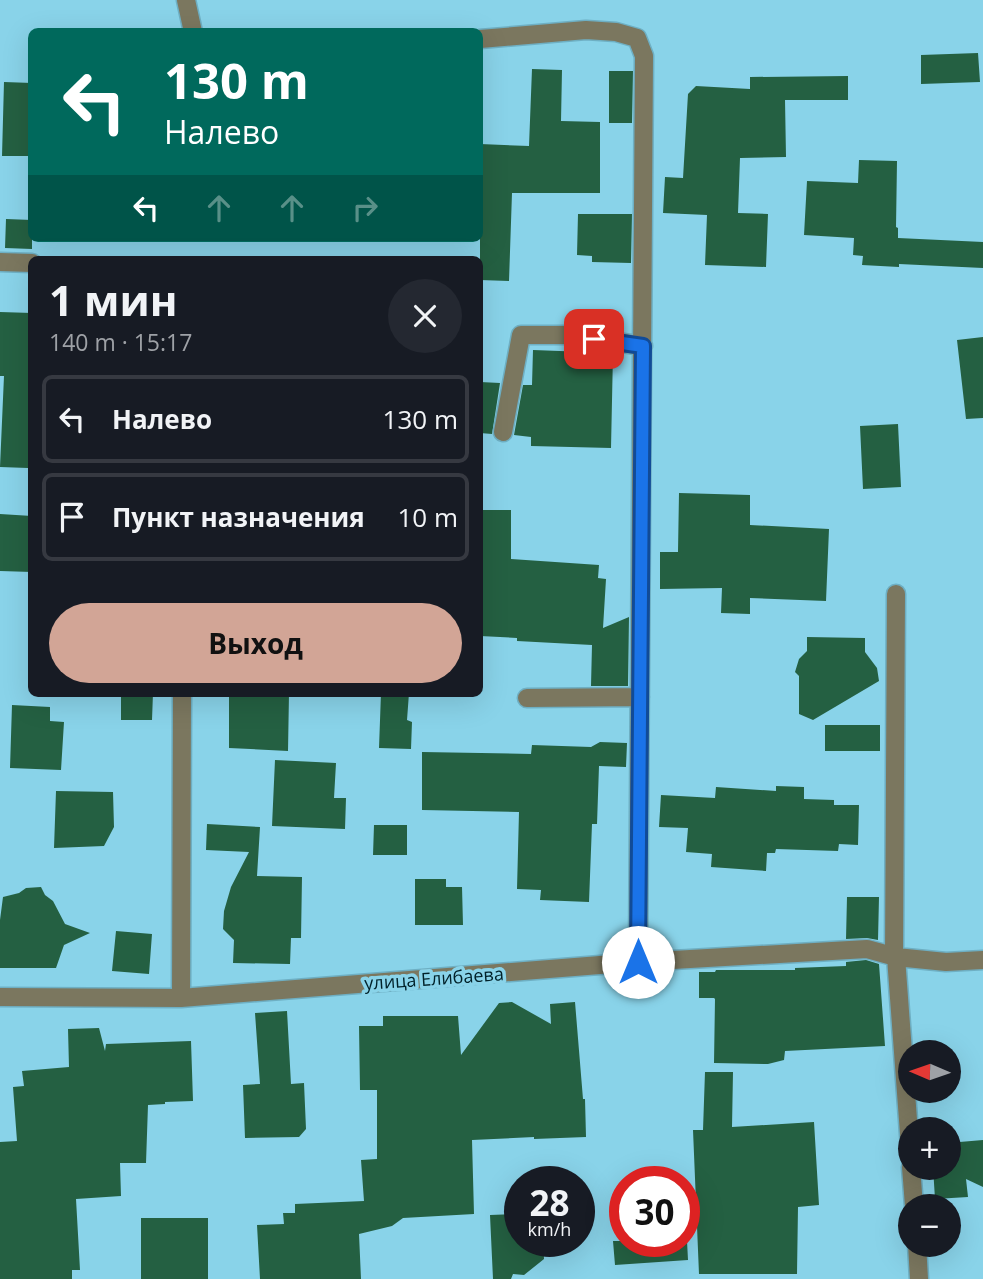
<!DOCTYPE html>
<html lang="ru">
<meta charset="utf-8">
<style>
body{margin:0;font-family:"Open Sans",sans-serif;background:#242831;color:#f1f3f6;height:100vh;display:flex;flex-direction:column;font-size:26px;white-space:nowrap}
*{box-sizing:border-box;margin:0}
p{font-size:23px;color:#9ea1a6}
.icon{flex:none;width:38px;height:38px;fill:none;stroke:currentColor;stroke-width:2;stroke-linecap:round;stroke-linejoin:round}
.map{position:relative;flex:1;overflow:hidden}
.drawer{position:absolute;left:28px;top:256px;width:455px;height:441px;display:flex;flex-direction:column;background:#171b24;border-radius:10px;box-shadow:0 7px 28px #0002}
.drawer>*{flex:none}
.guide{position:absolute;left:28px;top:28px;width:455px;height:214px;border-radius:10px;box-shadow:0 7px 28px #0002;background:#00695c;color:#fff;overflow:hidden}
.needle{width:46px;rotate:272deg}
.tools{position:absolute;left:898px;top:1040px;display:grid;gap:14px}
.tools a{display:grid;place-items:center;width:63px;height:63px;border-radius:50%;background:#171b24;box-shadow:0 7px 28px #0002;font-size:35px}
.speed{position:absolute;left:504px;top:1166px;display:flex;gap:14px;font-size:35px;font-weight:700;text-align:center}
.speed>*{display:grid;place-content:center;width:91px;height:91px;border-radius:50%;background:#171b24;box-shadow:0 7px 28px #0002;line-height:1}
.speed small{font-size:18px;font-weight:400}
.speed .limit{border:10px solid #d22;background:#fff;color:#111}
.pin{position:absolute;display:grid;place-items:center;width:60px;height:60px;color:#fff;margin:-30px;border-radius:14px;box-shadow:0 4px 10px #0006}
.me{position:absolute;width:77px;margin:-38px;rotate:0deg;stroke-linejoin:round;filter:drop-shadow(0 0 5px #0008)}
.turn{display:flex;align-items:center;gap:24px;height:147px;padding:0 21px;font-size:32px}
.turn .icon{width:91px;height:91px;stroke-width:2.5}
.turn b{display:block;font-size:49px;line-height:60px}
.lanes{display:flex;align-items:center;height:66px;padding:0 21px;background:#0003;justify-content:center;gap:35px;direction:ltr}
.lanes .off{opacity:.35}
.round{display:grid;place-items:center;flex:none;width:74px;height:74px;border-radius:37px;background:#242831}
.head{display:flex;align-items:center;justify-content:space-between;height:119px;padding:0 21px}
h1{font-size:42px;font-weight:700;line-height:52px}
.button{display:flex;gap:14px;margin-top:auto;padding:14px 21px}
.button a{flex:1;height:80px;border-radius:42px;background:#d2a596;color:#111;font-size:28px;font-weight:700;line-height:80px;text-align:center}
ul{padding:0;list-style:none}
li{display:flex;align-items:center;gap:21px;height:88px;margin:0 14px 10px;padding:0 7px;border:4px solid #363941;border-radius:10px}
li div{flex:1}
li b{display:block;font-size:26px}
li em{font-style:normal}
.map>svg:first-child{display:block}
</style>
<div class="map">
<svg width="983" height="1279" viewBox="0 0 983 1279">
<rect width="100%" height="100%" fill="#89d3e9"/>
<path fill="#246042" d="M978,53l2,29 -59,2v-29z
M532,69l30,1 -1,51 39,1v71h-88l-3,88 -29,-1v-136l49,2z
M609,71h24l-1,52h-23z
M848,76v24h-63l1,57 -46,1 -2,55 30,1 -2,53 -61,-2 2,-50 -44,-2 2,-36 18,1 5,-84 8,-8 54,3v-12z
M4,82l28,1v73h-30z
M859,160l38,1 -1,66 2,1v10l85,4v26l-84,-4v3l-37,-2 1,-9 -10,-1 1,-17 -50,-3 3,-54 51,2z
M578,214h54l-1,49 -39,-1v-6l-15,-1z
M6,219l26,1v29l-27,-1z
M0,312l32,1v93l-4,62 -28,-1 4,-91h-4z
M983,337v81l-17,1 -9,-79z
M533,350l80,3 -2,95 -80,-2v-9l-17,-2 9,-50h9z
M480,382l20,1 -8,51 -12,-1z
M898,424l3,63 -38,2 -3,-63z
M679,493l71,2v30l79,4 -3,72 -76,-3v16l-29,-1 1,-25 -62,1v-37h18z
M480,510h31v49l88,6 -1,13 8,1 -3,49 26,-11 -1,69h-37l1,-41 -75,-4v-3l-37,-2z
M0,514l32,2v56l-32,-1z
M807,637l58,1v14l12,16 2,13 -66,39 -14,-6v-38l-4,-4 4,-13 8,-8z
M121,693h32l-1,27h-31z
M229,693h60l-1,58 -59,-3z
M381,693h28l-2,27 5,2 -1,27 -32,-1z
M12,705l38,2v14l14,1 -3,48 -51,-2z
M825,725h55v26h-55z
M600,742l27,1 -1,24 -27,-1 -2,58h-5l-3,78 -49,-2 1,-10 -24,-1 2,-77 -97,-2v-58l109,2 1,-9 59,2z
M275,760l61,3 -2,35h12l-1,31 -73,-3z
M776,786l28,1v12l30,1v5h25l-1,40 -19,-1 -1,7 -62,-2 -1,4h-8l-1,18 -55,-4 1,-13 -26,-2 2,-24 -29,-1 2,-32 54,3 1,-11 60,4z
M56,791l57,1 1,35 -10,19 -50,2z
M207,824l53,3 -3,49 45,1 -1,61h-10l-1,26 -57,-1 1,-23 -11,-11 1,-18 7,-24 18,-35 -43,-2z
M374,825h33v30h-34z
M415,879h31v8h16l1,38h-48z
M41,887l4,8 8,6 12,23 25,9 -26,12 -8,23h-56v-48l3,-23 16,-4 7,-5z
M847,897h32l-1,43 -11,-2 -21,1z
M116,931l36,3 -3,40 -37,-3z
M866,960l13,4 6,82 -100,5 -1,9 -16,4 -54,-1 1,-64 -1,-1h-15v-26h16l1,-2h79v-2l51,-2v-4z
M512,1002l39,22 -1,-20 25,-2 8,97h2l1,38 -52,2v-2l-62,3 2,74 -71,4 -11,8 -33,8 2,45h-101l-3,-54 27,-1 -1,-11h12v-9l69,-3 -3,-41 16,-1v-69h-17l-1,-64h24v-10h75l3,39 38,-52z
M287,1011l4,73 13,-1 2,46 -7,8 -54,1 -2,-53 17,-1 -5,-71z
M99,1028l6,23 1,-7 85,-3 2,60 -28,1v2l-17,1 -2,58h-26l1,33 -45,3 4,71h-8v9h-72v-137l17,-1 -4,-54 11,-1 -2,-15 47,-4 -1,-38z
M705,1072h28l-1,55 82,-5 5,83 -21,2 -1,67h-98l-6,-144h10z
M983,1140v47l-17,-8 2,18 -33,2 -2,-32h15v-24z
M520,1214v27h23l1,18 -20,16 -11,-1 -2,5h-18l-3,-64z
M141,1218h67v61h-67z
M613,1241h74l1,19 -73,5z"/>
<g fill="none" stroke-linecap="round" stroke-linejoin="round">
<defs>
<path id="minor" d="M186,0l7,32
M480,39l106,-9 30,2 21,6 7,18 -6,906
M0,262l32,1
M503,432l18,-97h49l73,11
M527,698l113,-1
M894,957l2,-363
M896,957l50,5 37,-2
M0,997l181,1 457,-36 229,-13 29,8 14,190
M181,998l1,-305
M911,1167l3,39
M917,1244l2,35"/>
</defs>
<use href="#minor" stroke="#6eafc3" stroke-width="21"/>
<use href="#minor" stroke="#7b775f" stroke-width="18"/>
</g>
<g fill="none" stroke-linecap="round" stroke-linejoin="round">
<defs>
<path id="route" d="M594,339l49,7 -5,616"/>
</defs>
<use href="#route" stroke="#114b97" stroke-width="18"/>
<use href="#route" stroke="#1a73e8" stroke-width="12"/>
</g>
<g text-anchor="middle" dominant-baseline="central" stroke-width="7" stroke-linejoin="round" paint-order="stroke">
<g font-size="18" fill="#012129" stroke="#89d3e9">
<text transform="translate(434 978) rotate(-4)">улица Елибаева</text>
</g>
</g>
</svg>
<div class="tools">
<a><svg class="needle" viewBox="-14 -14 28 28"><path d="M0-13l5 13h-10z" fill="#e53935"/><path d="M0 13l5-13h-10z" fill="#9ea1a6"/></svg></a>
<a>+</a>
<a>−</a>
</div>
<div class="speed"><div>28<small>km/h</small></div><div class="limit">30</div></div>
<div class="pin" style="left:594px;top:339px;background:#d93025"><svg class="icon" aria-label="arrive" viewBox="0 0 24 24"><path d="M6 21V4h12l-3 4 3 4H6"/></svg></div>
<svg class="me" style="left:638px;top:962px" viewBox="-20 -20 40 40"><circle r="19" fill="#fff"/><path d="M0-13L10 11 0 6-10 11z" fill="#1a73e8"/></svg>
<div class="guide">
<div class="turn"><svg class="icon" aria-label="left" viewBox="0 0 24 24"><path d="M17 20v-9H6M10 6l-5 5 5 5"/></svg><div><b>130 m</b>Налево</div></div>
<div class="lanes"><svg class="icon" aria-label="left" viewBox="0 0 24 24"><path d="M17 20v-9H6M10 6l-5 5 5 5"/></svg><svg class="icon off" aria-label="ahead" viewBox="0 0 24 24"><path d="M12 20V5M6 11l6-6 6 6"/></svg><svg class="icon off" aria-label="ahead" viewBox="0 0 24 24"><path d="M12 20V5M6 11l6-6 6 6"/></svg><svg class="icon off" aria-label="right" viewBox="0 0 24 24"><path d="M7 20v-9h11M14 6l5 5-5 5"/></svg></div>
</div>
<section class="drawer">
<div class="head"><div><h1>1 мин</h1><p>140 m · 15:17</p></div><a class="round"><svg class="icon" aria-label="close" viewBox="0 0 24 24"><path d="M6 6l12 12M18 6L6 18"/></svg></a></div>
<ul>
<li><svg class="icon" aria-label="left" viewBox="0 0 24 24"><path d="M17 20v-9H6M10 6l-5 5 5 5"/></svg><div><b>Налево</b></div><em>130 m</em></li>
<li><svg class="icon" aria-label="arrive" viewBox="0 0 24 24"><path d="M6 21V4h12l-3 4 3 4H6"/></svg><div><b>Пункт назначения</b></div><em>10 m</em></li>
</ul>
<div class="button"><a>Выход</a></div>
</section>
</div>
